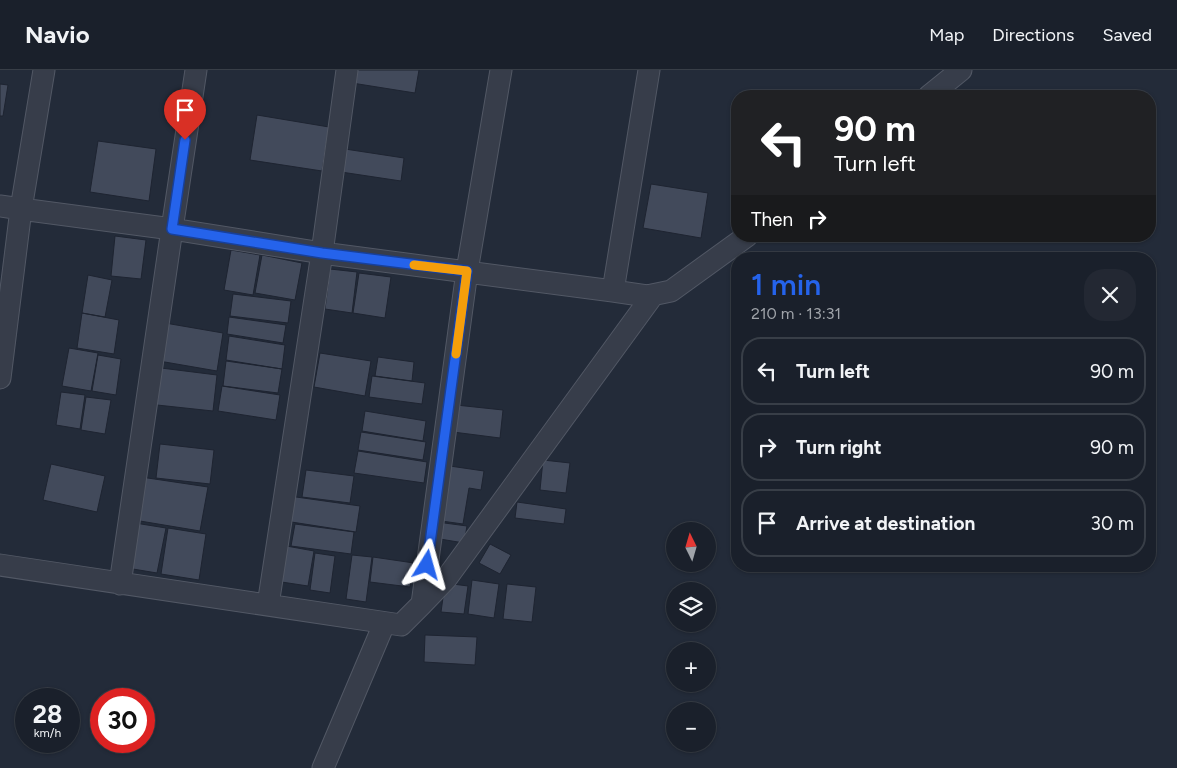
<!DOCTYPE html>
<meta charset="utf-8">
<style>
body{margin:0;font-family:Figtree,sans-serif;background:#232833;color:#f1f3f6;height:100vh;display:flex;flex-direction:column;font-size:19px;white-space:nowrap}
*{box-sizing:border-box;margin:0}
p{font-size:16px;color:#9fa3a9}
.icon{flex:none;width:28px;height:28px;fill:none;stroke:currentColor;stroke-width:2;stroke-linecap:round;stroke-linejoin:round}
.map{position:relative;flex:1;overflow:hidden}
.side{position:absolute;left:731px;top:182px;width:425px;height:320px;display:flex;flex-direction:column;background:#1a202b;border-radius:20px;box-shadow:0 1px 4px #0004,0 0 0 1px #383e47}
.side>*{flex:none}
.banner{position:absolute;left:731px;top:20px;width:425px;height:152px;border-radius:20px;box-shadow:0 1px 4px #0004,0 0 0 1px #383e47;background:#202124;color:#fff;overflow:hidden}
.needle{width:32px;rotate:355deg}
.fabs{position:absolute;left:666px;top:452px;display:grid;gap:10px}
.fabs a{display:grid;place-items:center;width:50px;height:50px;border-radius:50%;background:#1a202b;box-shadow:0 1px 4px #0004,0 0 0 1px #383e47;font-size:25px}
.speed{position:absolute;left:15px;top:618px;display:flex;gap:10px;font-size:25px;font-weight:700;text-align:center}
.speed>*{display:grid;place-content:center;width:65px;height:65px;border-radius:50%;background:#1a202b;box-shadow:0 1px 4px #0004,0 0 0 1px #383e47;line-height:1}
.speed small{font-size:12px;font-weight:400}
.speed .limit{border:8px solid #d22;background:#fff;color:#111}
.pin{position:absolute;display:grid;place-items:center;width:42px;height:42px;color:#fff;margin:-51px -21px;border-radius:50% 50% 50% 0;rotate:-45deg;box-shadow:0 0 5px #0007}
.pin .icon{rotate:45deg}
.me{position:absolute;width:55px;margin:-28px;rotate:8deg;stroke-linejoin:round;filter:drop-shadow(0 0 4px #0008)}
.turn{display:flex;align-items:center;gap:18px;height:105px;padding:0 20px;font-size:22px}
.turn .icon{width:65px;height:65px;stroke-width:2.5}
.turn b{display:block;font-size:35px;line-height:42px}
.then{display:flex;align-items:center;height:48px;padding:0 20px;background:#0003;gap:10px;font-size:19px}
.round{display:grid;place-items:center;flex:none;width:52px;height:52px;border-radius:20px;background:#232833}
.head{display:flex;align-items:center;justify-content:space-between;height:85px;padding:0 20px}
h1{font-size:30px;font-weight:600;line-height:38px;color:#2563eb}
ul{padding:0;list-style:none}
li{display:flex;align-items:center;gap:15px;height:68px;margin:0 10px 8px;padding:0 10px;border:2px solid #383e47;border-radius:20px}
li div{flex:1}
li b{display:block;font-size:19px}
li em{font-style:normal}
header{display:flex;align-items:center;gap:30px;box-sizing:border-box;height:70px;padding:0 25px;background:#1a202b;border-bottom:1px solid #383e47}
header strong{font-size:24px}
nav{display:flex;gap:28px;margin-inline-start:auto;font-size:18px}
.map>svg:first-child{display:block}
</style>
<header>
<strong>Navio</strong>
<nav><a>Map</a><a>Directions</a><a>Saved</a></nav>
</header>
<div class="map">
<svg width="1177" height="698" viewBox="0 0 1177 698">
<rect width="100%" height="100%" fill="#232b39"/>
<path fill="#424a5b" stroke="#1e2431" d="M354,0h65l-4,23 -63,-10z
M0,14l8,1 -5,31h-3z
M257,45l72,12 -7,44 -72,-11z
M98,71l58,8 -7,52 -59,-9z
M345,79l59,9 -3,23 -60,-9z
M651,114l57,9 -7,45 -58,-10z
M115,166l31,4 -5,39 -30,-3z
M231,180l29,5 -7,40 -29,-5z
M262,185l40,8 -7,37 -40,-7z
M330,199l27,3 -5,41 -27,-4z
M359,203l32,4 -6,41 -32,-5z
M88,205l24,5 -7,37 -23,-4z
M233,224l58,7 -3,22 -58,-7z
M82,243l37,7 -5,34 -37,-6z
M229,247l57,8 -3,18 -56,-9z
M165,253l58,10 -6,38 -58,-10z
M229,266l56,9 -3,24 -56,-9z
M69,278l29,5 -7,38 -29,-5z
M320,283l51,8 -6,35 -51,-9z
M98,285l23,4 -5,36 -24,-4z
M378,287l36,5 -2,19 -37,-5z
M226,291l56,8 -4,24 -55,-7z
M161,298l56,7 -4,36 -56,-6z
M372,306l53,7 -3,21 -53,-7z
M222,316l58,9 -4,25 -58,-9z
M61,322l24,3 -5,34 -24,-4z
M86,327l25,3 -6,34 -24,-4z
M456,335l47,5 -3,28 -47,-6z
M365,341l61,10 -3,20 -61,-10z
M361,362l65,10 -3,18 -65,-10z
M160,374l54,6 -4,34 -54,-6z
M358,381l69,11 -3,21 -70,-10z
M543,390l27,3 -4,30 -26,-3z
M51,394l54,12 -8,36 -54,-12z
M443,395l41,6 -3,19 -12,-2 -6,36 -29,-4z
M306,400l48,6 -4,27 -48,-6z
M141,407l67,10 -8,44 -66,-11z
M289,426l71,10 -4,26 -71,-11z
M517,432l49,7 -2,15 -49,-6z
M437,452l30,4 -3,17 -30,-5z
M135,453l31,5 -9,45 -30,-5z
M295,454l59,8 -3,22 -60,-8z
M168,458l38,6 -7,46 -38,-6z
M490,474l21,11 -11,19 -21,-11z
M281,475l33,6 -6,35 -33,-5z
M315,483l20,3 -5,37 -20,-3z
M352,485l20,2 -6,45 -20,-3z
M373,487l41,6 -4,24 -40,-5z
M472,510l27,4 -5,34 -26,-4z
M445,513l23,3 -4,28 -23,-2z
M507,514l29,3 -4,35 -29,-3z
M425,565l52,2 -2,28 -51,-3z"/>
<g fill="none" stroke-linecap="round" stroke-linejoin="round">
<defs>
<path id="street" d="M196,0l-24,159 150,24 25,-183
M501,0l-34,201 -45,333 24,-25 207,-284
M649,0l-36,221 34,5 24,-5 76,-55
M929,26l32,-26
M0,136l21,3 23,-139
M0,308l21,-169 151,20 -52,355
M0,495l401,60 21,-21
M268,535l54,-352 291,38
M323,698l61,-144"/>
</defs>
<use href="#street" stroke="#525865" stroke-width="23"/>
<use href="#street" stroke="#373d4a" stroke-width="21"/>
</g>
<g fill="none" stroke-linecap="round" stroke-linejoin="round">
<defs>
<path id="route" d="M185,70l-13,89 150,24 145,18 -40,294"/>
</defs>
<use href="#route" stroke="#184099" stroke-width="12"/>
<use href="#route" stroke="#2563eb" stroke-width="9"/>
<path stroke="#f59e0b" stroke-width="9" d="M414,195l53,6 -11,83"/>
</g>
</svg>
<div class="fabs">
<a><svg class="needle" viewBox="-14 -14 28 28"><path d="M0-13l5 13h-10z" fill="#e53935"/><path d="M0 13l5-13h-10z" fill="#9fa3a9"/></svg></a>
<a><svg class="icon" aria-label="layers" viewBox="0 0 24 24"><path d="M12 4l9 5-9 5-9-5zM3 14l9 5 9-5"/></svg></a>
<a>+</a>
<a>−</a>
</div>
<div class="speed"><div>28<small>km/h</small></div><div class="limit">30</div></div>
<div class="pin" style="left:185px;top:70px;background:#d93025"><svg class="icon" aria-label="arrive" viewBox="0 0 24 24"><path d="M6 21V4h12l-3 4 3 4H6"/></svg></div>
<svg class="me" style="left:427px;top:495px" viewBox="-20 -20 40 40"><path d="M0-17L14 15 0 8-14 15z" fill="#2563eb" stroke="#fff" stroke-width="4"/></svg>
<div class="banner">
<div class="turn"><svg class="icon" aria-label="left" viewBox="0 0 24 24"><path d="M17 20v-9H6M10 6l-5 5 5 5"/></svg><div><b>90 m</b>Turn left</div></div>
<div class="then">Then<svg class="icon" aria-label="right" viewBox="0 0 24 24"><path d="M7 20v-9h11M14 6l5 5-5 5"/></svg></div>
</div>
<section class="side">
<div class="head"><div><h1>1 min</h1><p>210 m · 13:31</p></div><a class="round"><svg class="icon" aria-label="close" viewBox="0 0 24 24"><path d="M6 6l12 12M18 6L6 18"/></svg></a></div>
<ul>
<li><svg class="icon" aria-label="left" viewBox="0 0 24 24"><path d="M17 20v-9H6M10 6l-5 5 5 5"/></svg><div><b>Turn left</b></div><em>90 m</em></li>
<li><svg class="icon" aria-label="right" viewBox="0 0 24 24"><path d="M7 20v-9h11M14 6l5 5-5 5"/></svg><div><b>Turn right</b></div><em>90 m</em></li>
<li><svg class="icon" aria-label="arrive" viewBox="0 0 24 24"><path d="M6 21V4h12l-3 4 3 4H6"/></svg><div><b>Arrive at destination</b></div><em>30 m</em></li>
</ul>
</section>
</div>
